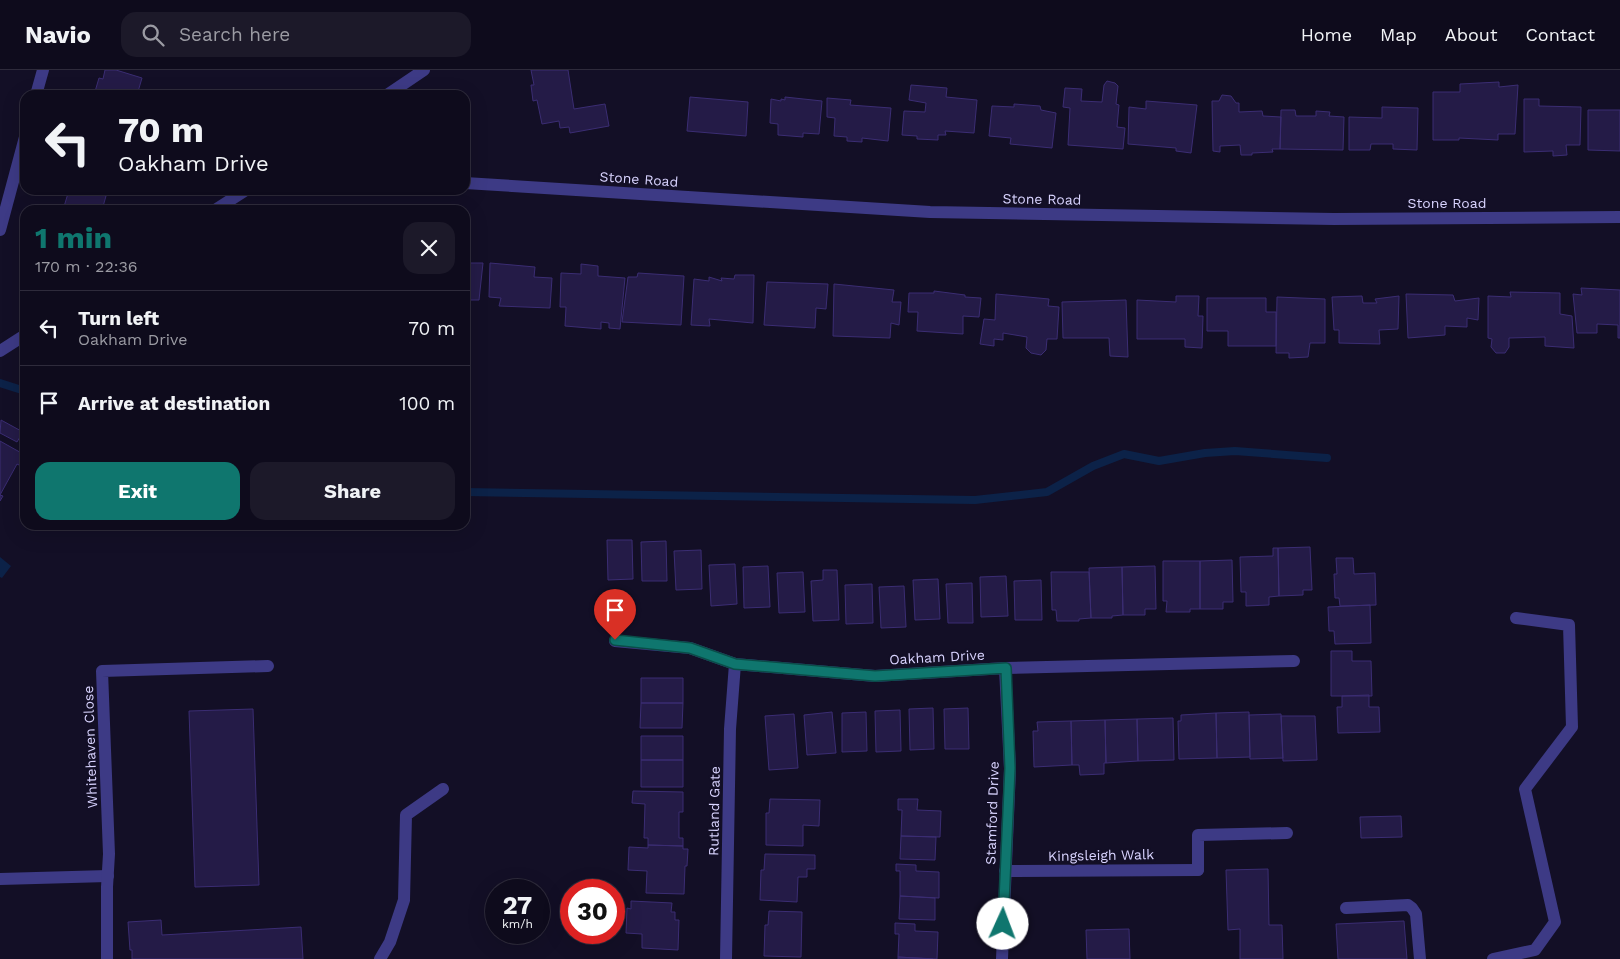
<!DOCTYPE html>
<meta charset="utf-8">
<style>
body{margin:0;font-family:"Work Sans",sans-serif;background:#1c1929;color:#f1f3f6;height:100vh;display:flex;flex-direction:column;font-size:19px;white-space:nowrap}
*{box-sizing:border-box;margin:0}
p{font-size:16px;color:#9b9ba3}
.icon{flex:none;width:28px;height:28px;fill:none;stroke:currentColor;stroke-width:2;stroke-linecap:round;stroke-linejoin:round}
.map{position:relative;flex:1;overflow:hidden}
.drawer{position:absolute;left:20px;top:135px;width:450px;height:325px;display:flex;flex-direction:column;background:#0e0b1c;border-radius:15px;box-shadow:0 5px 20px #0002,0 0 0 1px #2e2b3b}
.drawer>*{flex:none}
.top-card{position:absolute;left:20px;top:20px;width:450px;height:105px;border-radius:15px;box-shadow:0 5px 20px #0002,0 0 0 1px #2e2b3b;background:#0e0b1c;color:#f1f3f6;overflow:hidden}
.speed{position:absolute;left:485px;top:809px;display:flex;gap:10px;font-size:25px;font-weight:700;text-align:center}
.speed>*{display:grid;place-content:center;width:65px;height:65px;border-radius:50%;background:#0e0b1c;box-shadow:0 5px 20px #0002,0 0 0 1px #2e2b3b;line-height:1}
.speed small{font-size:12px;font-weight:400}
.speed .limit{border:8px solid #d22;background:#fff;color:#111}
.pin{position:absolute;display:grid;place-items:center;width:42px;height:42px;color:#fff;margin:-51px -21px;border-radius:50% 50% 50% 0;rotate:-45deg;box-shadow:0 0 5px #0007}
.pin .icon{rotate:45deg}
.me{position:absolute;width:55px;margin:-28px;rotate:2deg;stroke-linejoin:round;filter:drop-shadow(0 0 4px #0008)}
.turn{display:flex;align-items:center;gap:18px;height:105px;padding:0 15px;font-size:22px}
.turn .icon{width:65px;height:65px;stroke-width:2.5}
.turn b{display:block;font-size:35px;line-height:42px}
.round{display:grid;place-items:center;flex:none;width:52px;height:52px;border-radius:15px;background:#1c1929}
.headline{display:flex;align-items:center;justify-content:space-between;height:85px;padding:0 15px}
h1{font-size:30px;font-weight:700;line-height:38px;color:#0f766e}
.primary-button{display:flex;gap:10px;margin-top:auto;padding:10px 15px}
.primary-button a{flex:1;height:58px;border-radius:15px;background:#0f766e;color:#fff;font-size:20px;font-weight:700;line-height:58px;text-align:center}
.primary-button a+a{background:#1c1929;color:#f1f3f6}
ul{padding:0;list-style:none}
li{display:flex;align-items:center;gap:15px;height:75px;padding:0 15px;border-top:1px solid #2e2b3b}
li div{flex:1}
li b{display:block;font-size:19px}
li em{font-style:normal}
header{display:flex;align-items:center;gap:30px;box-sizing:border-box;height:70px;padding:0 25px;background:#0e0b1c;border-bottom:1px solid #2e2b3b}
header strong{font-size:24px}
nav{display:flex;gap:28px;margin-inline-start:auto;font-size:18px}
.search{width:350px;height:45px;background:#1c1929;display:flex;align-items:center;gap:12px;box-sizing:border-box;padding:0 18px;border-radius:15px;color:#9b9ba3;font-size:19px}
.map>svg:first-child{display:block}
</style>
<header>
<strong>Navio</strong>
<div class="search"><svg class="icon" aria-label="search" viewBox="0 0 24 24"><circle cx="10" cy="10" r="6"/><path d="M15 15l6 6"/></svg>Search here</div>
<nav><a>Home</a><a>Map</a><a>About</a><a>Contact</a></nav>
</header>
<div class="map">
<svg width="1620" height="889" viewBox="0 0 1620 889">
<rect width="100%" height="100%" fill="#130f26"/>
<path fill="#0c2248" d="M0,487l11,9 -9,12 -2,-1z"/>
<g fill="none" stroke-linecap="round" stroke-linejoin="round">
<path stroke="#0c2248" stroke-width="8" d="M0,313l25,8
M465,422l510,8 72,-8 46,-26 31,-12 35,7 46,-8 30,-2 92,7"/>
</g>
<path fill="#241b47" stroke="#3b2d73" d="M105,0h11l26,8 -5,17h-43l5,-17 4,1z
M531,0h37l6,39 31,-5 4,22 -39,7 -1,-6 -9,1 -1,-7 -17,3 -5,-24 -4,1 -2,-16h3z
M1107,11l8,2 3,3 -2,18 3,1 -2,22 8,1 -2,21 -55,-4 2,-37 -7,-1 2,-19 17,1 -1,12 21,1 2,-17z
M1499,12v5l19,-2 -3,49h-17v6l-39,-2v2h-26v-48h27v-8z
M911,15l36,3 -1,9 31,3 -3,33 -29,-2 1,4h-8v5l-21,-1v-3l-15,-1 2,-24 21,1 1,-9 -17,-3z
M1222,25l9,1 5,7h3v9l23,-1 1,5 18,1 -1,32h-8l1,3 -21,1v2h-11l-1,-10 -20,1v6l-7,-1 -1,-50h7z
M690,27l58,5 -2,34 -59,-5z
M785,27l37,4 -3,33 -16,-1v4l-25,-2v-11l-8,-1 1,-24 10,2v-2l4,1z
M827,28l24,2 -1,5 41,3 -3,33 -26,-3v4l-15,-1v-4l-13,-1 1,-18 -8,-1z
M1524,29h15v7l42,1 -1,38h-14l1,10 -14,1v-5l-29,1z
M1146,31l51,4 -6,48 -15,-2v-3l-48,-4 1,-37 17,2z
M1014,34l26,2 1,4 15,3 -4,35 -42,-4 1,-6 -22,-2 3,-30 22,1z
M1382,37l36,1 -1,42 -24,-1v-5h-22l-1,6h-21v-33l33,1z
M1281,40h14l1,6h20v-5l14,1 -1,4 15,1 -1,33 -63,-1z
M1588,40h32v41l-32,-1z
M69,120h17l20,6 -4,14h-39z
M465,193h18l-4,37h-14z
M490,193l45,4 -1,10 18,1 -2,30 -51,-2 2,-8 -12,-1z
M581,194l17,2v10l27,2 -5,51 -11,-1v-5l-8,-1v7l-36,-3 1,-19h-6l1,-34 20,1z
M638,203l46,3 -3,49 -59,-3 6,-45h9z
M735,205h19l-1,48 -44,-4 1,7 -19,-1 3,-46 15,2v-4l13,4 -1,-3 13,1z
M767,212l61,2 -2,25 -10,-1 -1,20 -51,-3z
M834,214l60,6 -2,12h9l-2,23 -8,-2 -1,15 -57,-2z
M1581,218l39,2v48h-2v-13l-21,-1v9h-20l-4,-39 9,1z
M934,221l31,4v2l16,1 -2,19 -16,-1v18l-46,-3 1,-19h-10l1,-19h25z
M1510,222l50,1v21l12,2 2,32 -29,-2v-9l-36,1v9l-4,6h-9l-5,-6 1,-8 -4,-1v-42l23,1z
M996,224l53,5 -1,7 11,1 -2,32h-10l-1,11 -5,5 -10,-2 -5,-5 1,-11 -24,-4v7l-9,-1v7l-14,-2 4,-25 11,1z
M1406,224l47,1 2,6 24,-3 -1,22 -11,-2v9l-22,-1v9l-37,3z
M1176,226h23l-1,20h5l-1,32 -17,-1v-8h-48v-39l39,2z
M1362,226l1,7h14l-2,-4 24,-3 -1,33 -19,1 1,14 -41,-1v-13h-5l-2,-33z
M1277,227l48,2v44h-15l-2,14 -19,1v-5h-13z
M1207,228h59v14h10v34h-48v-15h-21z
M1126,230l2,57 -18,-1 -1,-18h-46l-1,-36z
M1,350l22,12 2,-5v13l-5,-3 -3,5 -17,-9z
M0,371l25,14v13l-8,-4 -17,31 3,1 -3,5z
M607,470h25l1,39 -25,1z
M666,471l1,40h-25l-1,-39z
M1310,477l2,43h-9v5l-24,1 -1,-48z
M1273,478h5l1,48 -10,1v8l-23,1v-14h-5l-1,-35 33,-1z
M701,480l1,39 -26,1 -2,-39z
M1336,488h17l1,16 21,-1 1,32 -36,1 -1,-8h-4l-1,-24h3z
M1232,490l1,42h-10v7h-23v-48z
M1163,491h37v48h-10v3h-24l1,-11h-4z
M735,494l2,40 -26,2 -2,-41z
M768,496l2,41 -26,1 -1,-41z
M1155,496l1,43h-11v6h-22l-1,-48z
M1122,497l1,48 -11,1v2h-21l-2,-50z
M823,500h14l2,50 -26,1 -2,-40 12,-1z
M803,502l2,40 -26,1 -2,-40z
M1051,502h38l2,46 -12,1v2h-22l-1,-11h-4z
M1006,506l2,40 -27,1 -1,-40z
M938,509l2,40 -25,1 -2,-40z
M1041,510l1,40h-27l-1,-39z
M972,513l1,40h-25l-2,-39z
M872,514l1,39 -27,1 -1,-39z
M904,516l2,41 -25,1 -2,-41z
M1370,535l1,38 -36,1 -1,-13h-5l-1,-24z
M1331,581h21v10h19l1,35h-41z
M641,608h42v25h-42z
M1369,625v12h10l1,25 -42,1 -1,-26h5v-11z
M641,633h42l-1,25h-42z
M933,638l1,41 -24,1 -1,-41z
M968,638l1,41h-24l-1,-40z
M253,639l6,176 -64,2 -6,-176z
M900,640l1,41 -25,1 -1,-41z
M832,642l4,41 -29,2 -3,-40z
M866,642l1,39 -25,1v-39z
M1249,642l1,45 -33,1 -1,-45z
M1216,643l1,45 -38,1 -1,-38h3v-6z
M794,644l4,54 -29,2 -4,-54z
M1281,644l2,44 -33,1 -1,-44z
M1281,646h34l2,44 -34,1z
M1173,648l1,42 -36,1 -1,-42z
M1137,649l1,42 -32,2 -1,-43z
M1105,650l1,43h-2v11l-24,1 -1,-10h-7l-1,-44z
M1071,651l1,44 -38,2 -1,-36h5l-1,-9z
M641,666h42v24h-42z
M641,690h42v27h-42z
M633,721l50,1v20h-4v26h4v8l-35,-1v-7h-4l1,-34 -13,-1z
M770,729l50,1 -1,26 -16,-1v21l-37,-1v-32h3z
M898,729h20l-1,11 24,1 -1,26 -39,-1 1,-26h-4z
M1401,746l1,21 -41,1 -1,-21z
M901,766l35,1 -1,23 -35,-1z
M648,775l35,1v3h5l-1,17h-2l-1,28 -38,-1 1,-22 -19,-1 1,-23 19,1z
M765,784l50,1v14h-8v8h-9l-1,25 -37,-2 1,-30h3z
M896,794l20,1v6l23,1v26l-39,-2v-25h-4z
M1268,799l1,56h13l1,34h-43v-30l-12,1 -2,-60z
M900,826l35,2v22l-36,-1z
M631,831l41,2 -1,9h4v8h4l-1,30 -36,-2v-14l-16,-1 1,-25 4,1z
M769,841l33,1 -1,45 -37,-1 1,-31h3z
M161,850l1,15 139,-8 2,32h-171v-9h-2l-2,-28z
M1404,851l3,38h-69l-2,-35z
M895,853l20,1v7l23,1 -1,27 -39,-2 1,-23h-4z
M1129,859l1,30h-43l-1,-29z
M898,887l35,2h-35z"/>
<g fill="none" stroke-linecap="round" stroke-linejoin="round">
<path stroke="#3d3a85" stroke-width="12" d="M1198,800v-35l89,-2
M0,809l108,-3
M1346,838l62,-3 4,3 4,6 4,45"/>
<path stroke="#3d3a85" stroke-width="12" d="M36,25l7,-25
M387,25l37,-25
M465,113l465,29 404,7 286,-2
M215,140l31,-20
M0,160l25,-93
M0,281l25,-16
M615,571l75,7 45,16 140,12 130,-8 289,-7
M1005,801l193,-1
M107,889v-72l2,-33 -7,-183 166,-5
M380,889l10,-17 14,-42 2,-85 37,-26
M726,889l4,-230 5,-65
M1002,889l8,-190 -5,-101
M1493,889l42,-9 20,-28 -30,-133 47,-62 -3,-102 -53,-7"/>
</g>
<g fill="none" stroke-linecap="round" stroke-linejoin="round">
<defs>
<path id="route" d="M615,570l75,8 45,16 140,12 131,-8 4,100 -7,156"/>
</defs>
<use href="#route" stroke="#0a4d48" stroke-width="12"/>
<use href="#route" stroke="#0f766e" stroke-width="9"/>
</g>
<g text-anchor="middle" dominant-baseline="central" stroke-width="4" stroke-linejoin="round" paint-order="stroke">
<g font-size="14" fill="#d9d4ff" stroke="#130f26">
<text transform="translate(639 109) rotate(4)">Stone Road</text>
<text transform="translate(1042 129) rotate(1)">Stone Road</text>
<text x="1447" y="133">Stone Road</text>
<text transform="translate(937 587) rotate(-3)">Oakham Drive</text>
<text transform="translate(90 677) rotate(-92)">Whitehaven Close</text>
<text transform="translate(714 741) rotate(-89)">Rutland Gate</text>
<text transform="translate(992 743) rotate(-88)">Stamford Drive</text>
<text transform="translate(1101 785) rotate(-1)">Kingsleigh Walk</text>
</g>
</g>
</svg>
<div class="speed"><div>27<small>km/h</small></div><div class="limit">30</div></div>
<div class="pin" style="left:615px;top:570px;background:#d93025"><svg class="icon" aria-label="arrive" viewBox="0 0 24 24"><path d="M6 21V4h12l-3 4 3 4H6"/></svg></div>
<svg class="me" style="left:1003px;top:854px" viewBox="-20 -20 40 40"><circle r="19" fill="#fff"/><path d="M0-13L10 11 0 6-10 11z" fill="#0f766e"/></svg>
<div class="top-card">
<div class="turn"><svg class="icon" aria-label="left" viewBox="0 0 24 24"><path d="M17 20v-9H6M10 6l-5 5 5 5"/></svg><div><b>70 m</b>Oakham Drive</div></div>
</div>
<section class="drawer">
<div class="headline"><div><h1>1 min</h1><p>170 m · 22:36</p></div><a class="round"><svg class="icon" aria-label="close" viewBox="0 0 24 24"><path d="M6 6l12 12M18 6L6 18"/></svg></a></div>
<ul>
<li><svg class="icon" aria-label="left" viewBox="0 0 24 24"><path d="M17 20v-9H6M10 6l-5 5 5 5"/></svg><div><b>Turn left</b><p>Oakham Drive</p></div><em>70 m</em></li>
<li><svg class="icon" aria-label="arrive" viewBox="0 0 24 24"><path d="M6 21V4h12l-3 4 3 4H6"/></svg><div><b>Arrive at destination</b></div><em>100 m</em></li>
</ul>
<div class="primary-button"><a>Exit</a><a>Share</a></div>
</section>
</div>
